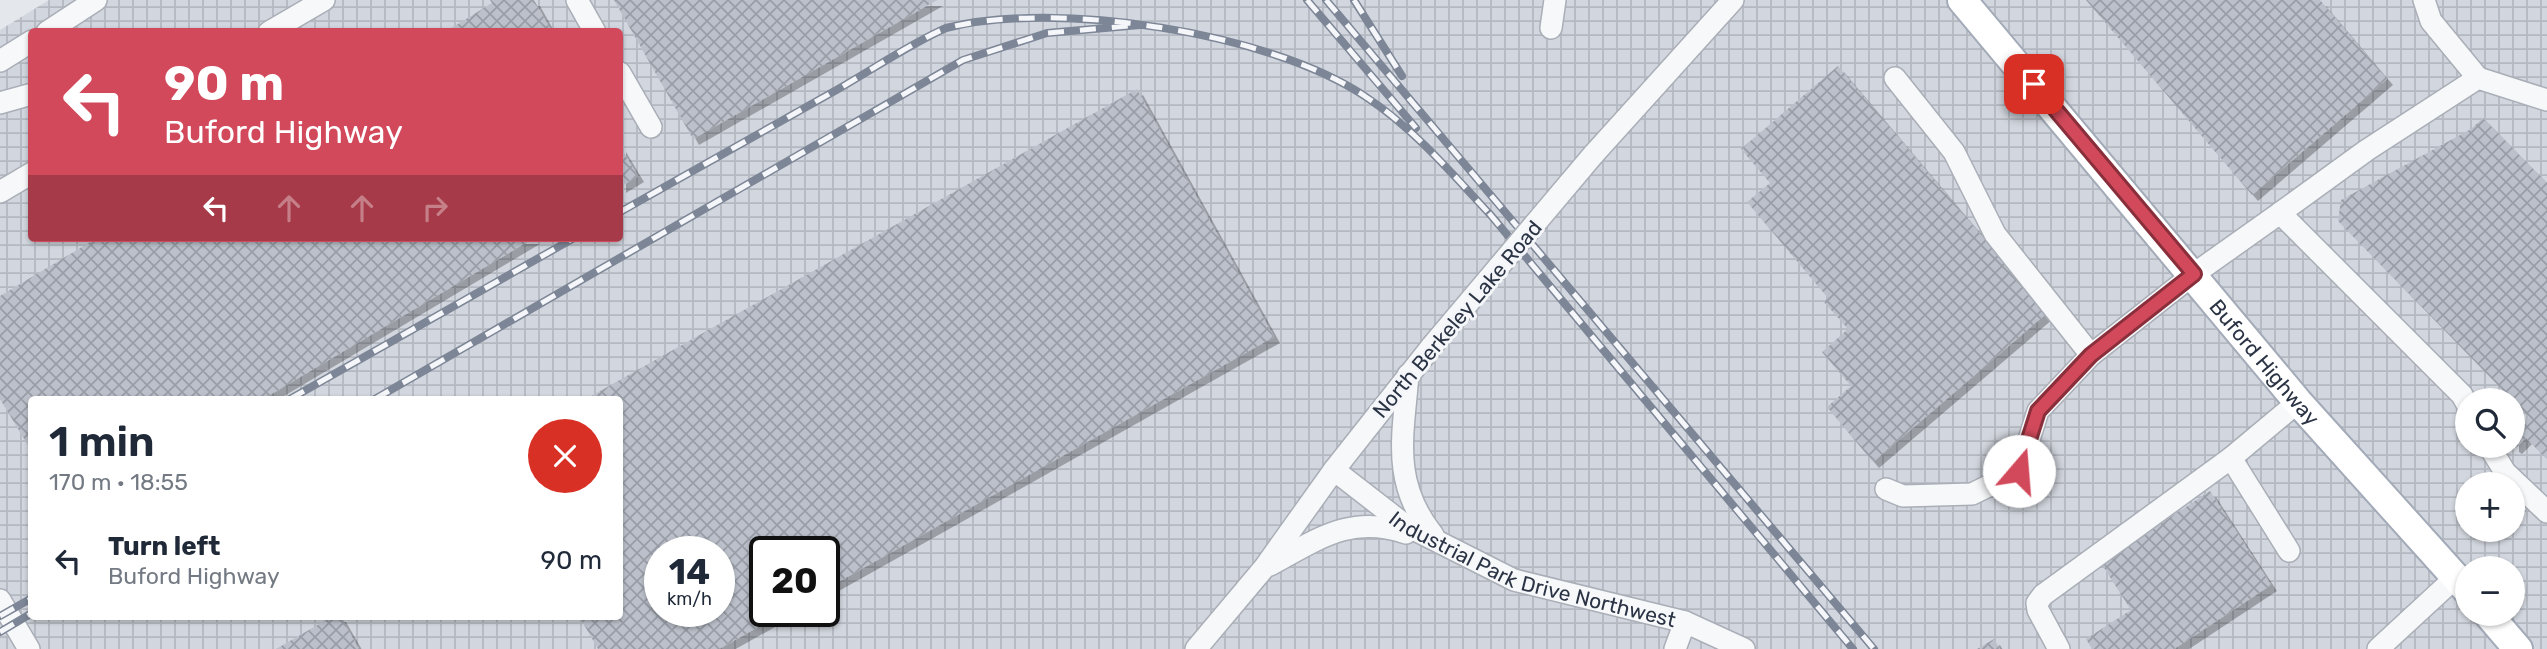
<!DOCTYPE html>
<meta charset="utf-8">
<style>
body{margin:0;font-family:Rubik,sans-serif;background:#f6f6f7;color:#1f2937;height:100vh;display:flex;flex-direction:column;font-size:26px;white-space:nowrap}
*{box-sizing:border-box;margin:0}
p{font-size:23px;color:#747a83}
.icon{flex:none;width:38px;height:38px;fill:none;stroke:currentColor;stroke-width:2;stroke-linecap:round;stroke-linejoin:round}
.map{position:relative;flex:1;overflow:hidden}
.panel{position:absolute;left:28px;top:396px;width:595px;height:224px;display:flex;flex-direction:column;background:#fff;border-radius:7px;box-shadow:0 2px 5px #0004}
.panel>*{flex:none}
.top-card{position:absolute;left:28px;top:28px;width:595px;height:214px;border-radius:7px;box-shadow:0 2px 5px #0004;background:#d1495b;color:#fff;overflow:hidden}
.buttons{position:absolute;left:2455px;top:388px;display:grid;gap:14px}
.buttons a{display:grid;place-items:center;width:70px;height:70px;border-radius:50%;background:#fff;box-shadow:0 2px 5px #0004;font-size:35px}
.speed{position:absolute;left:644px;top:536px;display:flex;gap:14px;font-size:35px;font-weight:700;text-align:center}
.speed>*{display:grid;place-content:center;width:91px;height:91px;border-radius:50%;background:#fff;box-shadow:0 2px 5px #0004;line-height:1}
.speed small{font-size:18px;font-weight:400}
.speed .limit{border:4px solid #111;border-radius:10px;background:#fff;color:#111}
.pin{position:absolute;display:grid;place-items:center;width:60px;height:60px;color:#fff;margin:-30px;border-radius:14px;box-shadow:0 4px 10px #0006}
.me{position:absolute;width:77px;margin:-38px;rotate:18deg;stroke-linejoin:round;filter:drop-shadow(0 0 5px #0008)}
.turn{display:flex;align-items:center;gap:24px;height:147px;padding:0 21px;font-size:32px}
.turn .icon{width:91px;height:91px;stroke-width:2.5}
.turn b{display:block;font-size:49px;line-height:60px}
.lanes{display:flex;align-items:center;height:66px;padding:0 21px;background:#0003;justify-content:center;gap:35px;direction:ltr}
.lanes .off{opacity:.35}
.round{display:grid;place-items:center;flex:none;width:74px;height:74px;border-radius:37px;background:#f6f6f7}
.headline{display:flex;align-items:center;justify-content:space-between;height:119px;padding:0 21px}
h1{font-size:42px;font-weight:600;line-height:52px}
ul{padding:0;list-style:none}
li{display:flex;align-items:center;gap:21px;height:91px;padding:0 21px}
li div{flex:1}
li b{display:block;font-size:26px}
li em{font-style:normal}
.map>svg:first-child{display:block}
</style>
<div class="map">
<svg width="2547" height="649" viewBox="0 0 2547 649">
<defs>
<pattern id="industrial-grid" width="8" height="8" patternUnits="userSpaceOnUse" patternTransform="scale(1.75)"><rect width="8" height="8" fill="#d2d6de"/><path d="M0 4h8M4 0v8" fill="none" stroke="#b4b8c0"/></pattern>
<pattern id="building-cross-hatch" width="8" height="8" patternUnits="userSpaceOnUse" patternTransform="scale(1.75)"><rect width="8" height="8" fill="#bbc0ca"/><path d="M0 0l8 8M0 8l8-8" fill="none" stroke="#989da6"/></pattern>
<filter id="shadow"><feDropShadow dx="6" dy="6" stdDeviation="0" flood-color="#0004"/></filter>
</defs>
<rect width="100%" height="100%" fill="#e4e7ec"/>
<path fill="url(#industrial-grid)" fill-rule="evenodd" d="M49,0h2498v649h-2547v-619zM32,32h588v206h-588zM32,399h588v217h-588zM2468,401h45v45h-45zM2468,485h45v45h-45zM660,551h59v60h-59zM765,551h59v60h-59zM2468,569h45v45h-45z"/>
<path fill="url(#building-cross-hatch)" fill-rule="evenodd" filter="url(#shadow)" d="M490,0h44l18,32h-107l47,-29z
M614,0h323l-244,139z
M2086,0h234l67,79 -135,116z
M1838,66l209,247 -174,149 -46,-55 24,-21 -29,-34 26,-23 -24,-27 4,-4 -81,-96 23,-19 -29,-34z
M1137,89l137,248 -450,253v-39h-59v60h22l-68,38h-121l-19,-33h41v-217h-34zM660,551h59v60h-59z
M2483,118l64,65v276l-21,-21 -10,10 -3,-2v-13l16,-16 -191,-196 3,-21 130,-71z
M620,146l18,30 -18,11z
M97,238h437l-271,161h-231v53l-32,-53v-103z
M2210,491l61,94 -97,64h-82l-6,-10 45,-29 -30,-47z
M333,616h7l19,33h-83z
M1994,639l6,10h-23z"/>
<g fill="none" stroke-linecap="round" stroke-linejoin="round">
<defs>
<g id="minor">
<path d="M577,0l18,32"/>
<path d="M2424,0l7,21 47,57"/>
<path d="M1551,28l4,-28"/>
<path d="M47,32l49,-32"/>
<path d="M269,32l55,-32"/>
<path d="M0,61l32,-20"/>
<path d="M620,73l31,54"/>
<path d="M1895,78l59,74 41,82 96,121 103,-81 86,-61 182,182 6,11"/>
<path d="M0,103l32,-9"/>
<path d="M1593,155l140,-155"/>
<path d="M0,192l32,-19"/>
<path d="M2280,213l87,-63 111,-72 69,22"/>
<path d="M1408,375c-5,62 -17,107 25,160"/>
<path d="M2489,446l16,26 42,40"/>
<path d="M2231,458l58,93"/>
<path id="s1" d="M1334,470l71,55 109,55 171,42 59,27"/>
<path d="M1886,489l17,7 69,-2 47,-23 19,-60 53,-56"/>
<path d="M1270,565c48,-26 81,-51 136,-32"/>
<path d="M0,600l29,49"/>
<path d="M1196,649l68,-81 70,-98 98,-124"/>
<path d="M1675,649l10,-27"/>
<path d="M2059,649l-21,-39 -1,-7 6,-8 188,-137 67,-56"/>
<path d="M2378,649l78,-72"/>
</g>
<g id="major">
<path id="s2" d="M1962,0l336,402 170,189"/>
<path d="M2488,614l30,35"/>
</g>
</defs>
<use href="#minor" stroke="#a9aeb7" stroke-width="24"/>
<use href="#major" stroke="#a3abb8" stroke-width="32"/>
<use href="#minor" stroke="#f7f8fa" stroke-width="21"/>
<use href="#major" stroke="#fff" stroke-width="28"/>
<defs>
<path id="rail" d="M1307,0l109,128
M1326,0l548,649
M1354,0l48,76
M620,212c73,-41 147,-83 220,-124 35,-20 70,-44 106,-60 110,-28 324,4 420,69 50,33 89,80 130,124
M1489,213l364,436
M290,399l284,-161
M375,399l588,-339 84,-27 93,-8
M0,616l32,-18
M0,632l32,-19"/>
</defs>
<use href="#rail" stroke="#7d8696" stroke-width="8"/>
<use href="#rail" stroke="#f4f6f9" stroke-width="5" stroke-dasharray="16" stroke-linecap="butt"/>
<defs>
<path id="minor-bridge" d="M1432,346l161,-191"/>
</defs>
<use href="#minor-bridge" stroke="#a9aeb7" stroke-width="24" stroke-linecap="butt"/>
<use href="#minor-bridge" stroke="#f7f8fa" stroke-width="21"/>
</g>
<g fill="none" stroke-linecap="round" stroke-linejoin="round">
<defs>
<path id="route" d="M2019,471l19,-60 53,-56 103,-81 -160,-190"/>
</defs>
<use href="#route" stroke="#882f3b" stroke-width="18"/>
<use href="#route" stroke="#d1495b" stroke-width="12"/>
</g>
<g text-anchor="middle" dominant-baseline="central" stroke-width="6" stroke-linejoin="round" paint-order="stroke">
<g font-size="21" fill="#2b3445" stroke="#f4f6f9">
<text transform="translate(1457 319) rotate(-50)">North Berkeley Lake Road</text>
<text stroke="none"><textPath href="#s2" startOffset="472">Buford Highway</textPath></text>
<text stroke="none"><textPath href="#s1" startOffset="226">Industrial Park Drive Northwest</textPath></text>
</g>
</g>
</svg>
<div class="buttons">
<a><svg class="icon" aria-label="search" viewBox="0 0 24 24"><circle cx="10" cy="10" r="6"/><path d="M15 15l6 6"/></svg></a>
<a>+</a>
<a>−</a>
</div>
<div class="speed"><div>14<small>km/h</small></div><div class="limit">20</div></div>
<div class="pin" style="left:2034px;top:84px;background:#d93025"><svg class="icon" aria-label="arrive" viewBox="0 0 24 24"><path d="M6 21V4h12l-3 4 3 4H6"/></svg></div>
<svg class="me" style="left:2019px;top:471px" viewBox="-20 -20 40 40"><circle r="19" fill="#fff"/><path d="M0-13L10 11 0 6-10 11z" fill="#d1495b"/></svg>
<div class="top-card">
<div class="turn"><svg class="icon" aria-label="left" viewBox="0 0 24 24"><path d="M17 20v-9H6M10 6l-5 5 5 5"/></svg><div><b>90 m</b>Buford Highway</div></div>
<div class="lanes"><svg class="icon" aria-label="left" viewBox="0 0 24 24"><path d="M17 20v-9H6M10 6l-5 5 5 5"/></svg><svg class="icon off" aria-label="ahead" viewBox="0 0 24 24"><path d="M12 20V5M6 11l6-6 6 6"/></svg><svg class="icon off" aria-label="ahead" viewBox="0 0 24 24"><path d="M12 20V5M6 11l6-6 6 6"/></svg><svg class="icon off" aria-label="right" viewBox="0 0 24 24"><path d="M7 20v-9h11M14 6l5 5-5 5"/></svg></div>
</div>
<section class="panel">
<div class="headline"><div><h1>1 min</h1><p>170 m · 18:55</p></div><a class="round" style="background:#d93025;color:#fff"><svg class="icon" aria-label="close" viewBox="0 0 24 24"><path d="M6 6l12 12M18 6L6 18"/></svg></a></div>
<ul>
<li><svg class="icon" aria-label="left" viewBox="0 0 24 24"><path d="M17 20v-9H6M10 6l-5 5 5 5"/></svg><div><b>Turn left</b><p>Buford Highway</p></div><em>90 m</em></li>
</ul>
</section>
</div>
